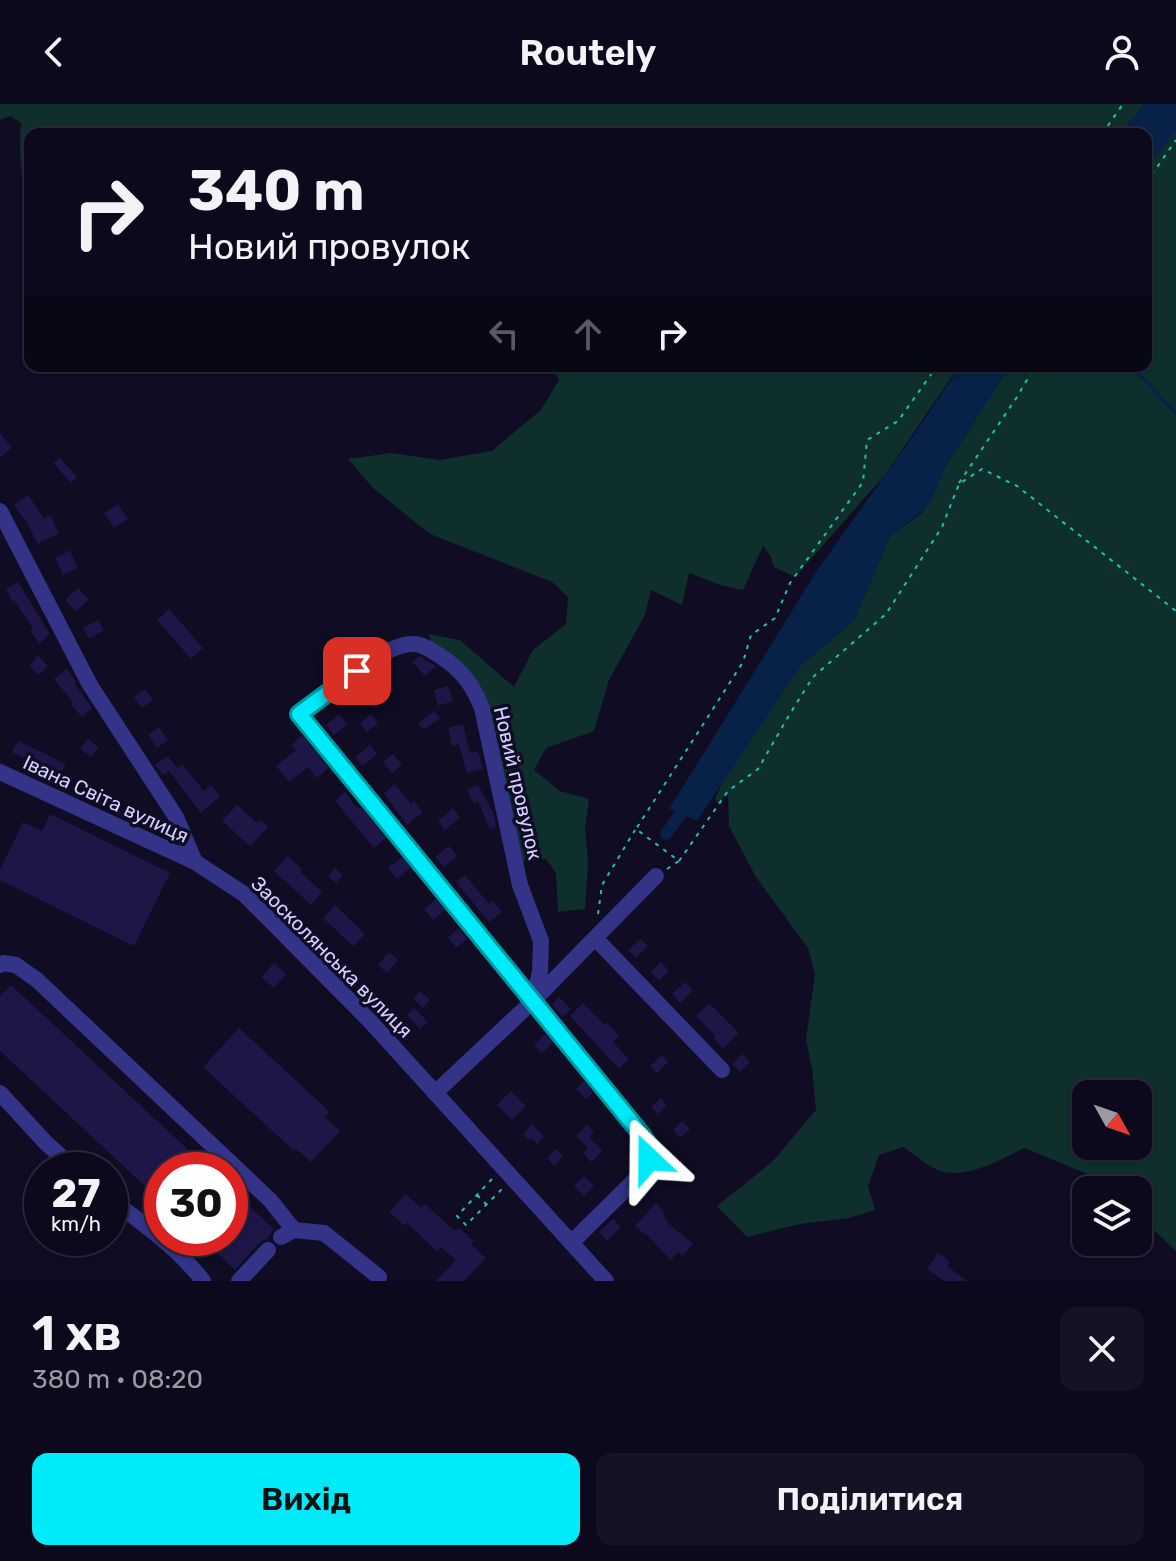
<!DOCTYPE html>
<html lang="uk">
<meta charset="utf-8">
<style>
body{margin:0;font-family:Rubik,sans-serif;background:#141224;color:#f1f3f6;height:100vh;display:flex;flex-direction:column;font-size:30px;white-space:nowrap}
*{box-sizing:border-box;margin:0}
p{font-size:26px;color:#9a9aa3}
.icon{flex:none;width:44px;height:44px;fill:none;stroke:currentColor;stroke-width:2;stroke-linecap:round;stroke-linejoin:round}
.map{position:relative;height:1177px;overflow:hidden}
.drawer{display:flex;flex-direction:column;background:#0b091b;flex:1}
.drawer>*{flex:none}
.hud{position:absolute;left:24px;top:24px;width:1128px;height:244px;border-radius:16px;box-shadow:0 2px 6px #0004,0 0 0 2px #2b2a3a;background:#0b091b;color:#f1f3f6;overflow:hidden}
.needle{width:52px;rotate:130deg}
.controls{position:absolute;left:1072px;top:976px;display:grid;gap:16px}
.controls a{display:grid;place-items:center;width:80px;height:80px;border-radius:16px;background:#0b091b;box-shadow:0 2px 6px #0004,0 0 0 2px #2b2a3a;font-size:40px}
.speed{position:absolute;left:24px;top:1048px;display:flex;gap:16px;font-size:40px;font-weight:700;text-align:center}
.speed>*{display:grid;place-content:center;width:104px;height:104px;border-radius:50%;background:#0b091b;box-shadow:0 2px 6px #0004,0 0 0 2px #2b2a3a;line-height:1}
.speed small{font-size:20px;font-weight:400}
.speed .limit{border:12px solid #d22;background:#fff;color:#111}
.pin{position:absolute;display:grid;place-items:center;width:68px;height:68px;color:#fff;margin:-34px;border-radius:16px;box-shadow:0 4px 12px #0006}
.me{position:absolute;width:88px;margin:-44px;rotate:337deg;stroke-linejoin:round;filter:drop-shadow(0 0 6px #0008)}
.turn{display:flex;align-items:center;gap:28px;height:168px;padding:0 32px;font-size:36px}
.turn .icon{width:104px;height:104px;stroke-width:2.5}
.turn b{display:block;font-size:56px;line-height:68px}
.lanes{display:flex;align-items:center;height:76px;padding:0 32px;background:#0003;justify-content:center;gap:40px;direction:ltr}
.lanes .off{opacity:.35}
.round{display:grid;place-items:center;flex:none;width:84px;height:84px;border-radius:16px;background:#141224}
.overview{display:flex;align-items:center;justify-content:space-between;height:136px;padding:0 32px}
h1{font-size:48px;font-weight:600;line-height:60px}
.primary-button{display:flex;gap:16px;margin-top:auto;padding:16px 32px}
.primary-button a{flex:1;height:92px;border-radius:16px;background:#00ebfa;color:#111;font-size:32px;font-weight:600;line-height:92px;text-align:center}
.primary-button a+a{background:#141224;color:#f1f3f6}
header{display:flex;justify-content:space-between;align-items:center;height:104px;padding:0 32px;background:#0b091b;font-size:36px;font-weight:600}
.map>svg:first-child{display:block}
</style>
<header><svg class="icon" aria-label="back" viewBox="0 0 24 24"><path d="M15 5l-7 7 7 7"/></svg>Routely<svg class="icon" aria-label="person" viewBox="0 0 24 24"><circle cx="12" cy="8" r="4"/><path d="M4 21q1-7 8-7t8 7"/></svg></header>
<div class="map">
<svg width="1176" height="1177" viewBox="0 0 1176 1177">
<rect width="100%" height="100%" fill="#0f0c24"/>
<path fill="#0e2f2c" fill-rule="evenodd" d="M0,0h1144l-22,30h-1092v66c-11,-23 -11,-52 -9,-77l-11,-7 -10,4z
M1176,14v1133l-38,-36v-25h-30l-18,-15 -66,-27c-24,12 -56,31 -84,23 -12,-4 -26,-17 -37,-24l-24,8 -11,31 7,24 -26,8 -49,6 -53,13 -30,-31 55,-44 44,-52 -4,-41 -6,-30 9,-65 -7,-26 -52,-71 -27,-51 -1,-33 -9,11 -4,-5 7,-16 79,-118 53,-44 36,-85 32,-23 11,-18 13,-30 64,-99h136v-195l4,-5 -4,-3zM1086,990h52v52h-52z
M550,262h409l-74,109 -90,102 -21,-10 -4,-12 -7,-9 -20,44 -23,-5 -31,-12 -7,32 -31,-15 -6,25 -36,65 -15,51 -48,17 -12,22 26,21 29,8 -4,29 3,34 -3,47 -27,3 -2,-39 -10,-14 -31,3 -33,-154 -47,-56 -7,-18 32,6 54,47 19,-37 33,-26 2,-27 -16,-15 -122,-48 -57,-46 -25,-29 43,-6 48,7 53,-9 49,-41 18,-30z"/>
<path fill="#072148" d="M1143,0h33v27l-30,39v-36h-26z
M960,262h50l-64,99 -14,34 -9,12 -33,25 -36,85 -53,44 -104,156 -28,-12 149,-240 100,-140z"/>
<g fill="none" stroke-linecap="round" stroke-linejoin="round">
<path stroke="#072148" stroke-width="3" d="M1131,262l45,47"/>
<path stroke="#072148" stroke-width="12" d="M666,730l24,-33"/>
</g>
<path fill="#1e1647" d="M0,329l12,15 -12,10z
M60,354l17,19 -6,6 -18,-20z
M28,391l16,23 6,-3 9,18 -21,11 -12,-23 -12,-16z
M118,400l10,15 -14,9 -10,-15z
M70,446l8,18 -15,7 -8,-17z
M18,478l32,52 -11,10 -9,-14 3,-2 -19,-28 -2,1 -6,-12z
M78,484l11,12 -13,11 -11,-11z
M169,505l34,39 -12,11 -34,-39z
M98,516l6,10 -15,9 -6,-11z
M38,552l10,10 -9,9 -10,-9z
M419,552l17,10 -11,10 -13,-14z
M382,563l3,2 -15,15 -6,-6z
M67,565l9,13 -2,1 18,25 -10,9 -11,-12 2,-3 -19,-23z
M448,582l5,15 -15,5 -4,-16z
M145,585l8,11 -11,8 -8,-11z
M434,607l6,7 -16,12 -6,-7z
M339,610l8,10 -13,11 -8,-10z
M371,610l7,9 -11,9 -7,-9z
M463,620l7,29 8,-2 5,18 -16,4 -8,-29 -7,2 -4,-18z
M159,623l9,13 -11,8 -9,-13z
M302,631l27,33 -12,10 -9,-11 -19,15 -13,-16 20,-16 -5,-5z
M88,635l11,9 -8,9 -11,-8z
M18,637l32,15 16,9 -7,10 -24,-15 -1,2 -22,-10z
M370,641l7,9 -15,12 -7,-9z
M393,650l9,11 -10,8 -9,-11z
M168,652l9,12 5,-4 22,27 7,-6 9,11 -19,17 -32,-42 -6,4 -8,-10z
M395,680l16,20 3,-3 9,11 -16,13 -23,-32z
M478,681l15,27 3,14 -6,3 -12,-28 -4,2 -7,-13z
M345,688l13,17 3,-2 25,31 -12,10 -39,-47z
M237,701l20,18 4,-3 7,7 -18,19 -28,-25z
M453,704l7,9 -15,13 -7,-9z
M50,710l120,59 -36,73 -134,-66v-10l23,-48 19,9z
M449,742l9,10 -14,11 -9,-10z
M288,752l14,13 -2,3 22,20 -11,13 -37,-34z
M402,753l9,10 -14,12 -9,-11z
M335,764l8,7 -7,8 -8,-7z
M465,771l24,29 4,-3 9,11 -13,10 -33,-40z
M436,795l9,11 -12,10 -9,-11z
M335,801l30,29 -12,12 -30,-28z
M459,824l8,11 -11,9 -8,-11z
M640,835l8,7 -12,12 -8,-8z
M389,848l9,8 -11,13 -9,-8z
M661,858l8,9 -10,10 -8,-9z
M274,859l12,11 -12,14 -13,-11z
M685,878l8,8 -13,13 -8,-9z
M11,881l199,185h-48v32l-162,-151v-55z
M420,887l10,9 -7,8 -10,-9z
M559,893l12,12 -9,8 -10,-12z
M583,899l22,22 2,-2 12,13 -6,6 16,17 -10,10 -49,-53z
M709,899l30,30 -16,15 -10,-10 2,-2 -19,-20z
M414,904l14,14 -8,7 -13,-14z
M239,924l91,84 -5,5 15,14 -29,31 -15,-13 -2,2 -91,-84z
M546,929l7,9 -11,11 -8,-8z
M742,950l8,8 -10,10 -8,-8z
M662,951l6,7 -11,11 -7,-7z
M584,977l9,12 -7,6 -10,-10z
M511,987l15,15 -14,14 -15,-15z
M661,994l6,7 -9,9 -7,-7z
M682,1017l8,8 -10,9 -7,-8z
M532,1020l12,13 -7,7 -6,-6 -2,2 -6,-6z
M587,1021l7,7 -5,5 14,14 -12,11 -8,-9 5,-5 -12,-12z
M556,1045l7,7 -9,10 -7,-8z
M584,1072l10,10 -10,10 -10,-10z
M230,1085l44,40 -7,10 -7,3 -25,28 -34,-32h29z
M406,1090l15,14 4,-4 30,27 3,-4 16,14 -3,3 15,14 -22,23h-28l20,-21 -15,-13 -4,4 -30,-28 -2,3 -16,-14z
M656,1099l8,9 -1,1 3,3 -2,1 4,4 -1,1 26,22 -11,12 -4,-4 -7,8 -25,-26 -1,1 -10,-9z
M613,1115l8,8 -14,14 -8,-9z
M938,1149l12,9 -3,4 20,15h-23l-17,-12z"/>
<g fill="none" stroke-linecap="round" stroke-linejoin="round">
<path stroke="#23bfaf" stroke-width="2" stroke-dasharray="4 6" stroke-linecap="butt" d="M1102,30l21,-30
M1146,79l30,-43
M959,379l58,-86 18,-31
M679,757l49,-70 30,-22 33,-57 22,-35 73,-63 56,-87 17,-43 23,-15 35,17 159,125
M667,765l12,-8 -43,-32 107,-167 8,-27 24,-17 15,-35 73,-101 4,-42 31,-19 39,-55
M598,810l4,-29 33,-55
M492,1075l-35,37 9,9 37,-37
M477,1091l9,9"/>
<path stroke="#338" stroke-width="16" d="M0,407l90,174 86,132 19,45
M0,668l195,90 49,32 126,127 236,260
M595,834l127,132
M0,861l3,-2 13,2 21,15 233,220 24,30
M534,896l6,-29 1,-30 -21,-56 -38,-177c-8,-20 -18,-35 -36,-48 -9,-6 -21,-16 -33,-16 -30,-1 -89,51 -114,70l235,286 115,146v13l-6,13 -72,71
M0,989l46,50 30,27
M435,989l99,-93 122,-124
M110,1095c30,22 71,52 93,82
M281,1133l13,-7 30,3 55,44
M239,1177l29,-31"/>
</g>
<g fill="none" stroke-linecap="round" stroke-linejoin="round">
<defs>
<path id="route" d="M357,567l-58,43 343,421 7,11v13"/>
</defs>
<use href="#route" stroke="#0099a2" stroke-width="20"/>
<use href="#route" stroke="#00ebfa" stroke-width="14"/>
</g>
<g text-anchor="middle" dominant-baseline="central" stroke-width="7" stroke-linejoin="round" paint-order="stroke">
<g font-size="20" fill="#d3cfff" stroke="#0f0c24">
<text transform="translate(518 679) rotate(77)">Новий провулок</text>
<text transform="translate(106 695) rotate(25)">Івана Світа вулиця</text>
<text transform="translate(332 853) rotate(45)">Заосколянська вулиця</text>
</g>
</g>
</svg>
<div class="controls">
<a><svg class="needle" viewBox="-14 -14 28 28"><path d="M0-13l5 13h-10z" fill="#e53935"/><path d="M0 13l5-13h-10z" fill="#9a9aa3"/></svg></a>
<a><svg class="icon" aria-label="layers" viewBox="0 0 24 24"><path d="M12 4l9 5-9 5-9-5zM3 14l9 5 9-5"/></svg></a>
</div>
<div class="speed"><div>27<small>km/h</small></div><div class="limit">30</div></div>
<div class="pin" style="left:357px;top:567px;background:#d93025"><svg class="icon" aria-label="arrive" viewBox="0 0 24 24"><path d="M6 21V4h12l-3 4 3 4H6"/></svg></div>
<svg class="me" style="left:649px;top:1055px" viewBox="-20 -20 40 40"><path d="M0-17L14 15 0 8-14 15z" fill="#00ebfa" stroke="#fff" stroke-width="4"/></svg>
<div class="hud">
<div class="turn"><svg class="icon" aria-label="right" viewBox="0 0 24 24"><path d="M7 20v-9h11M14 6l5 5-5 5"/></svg><div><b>340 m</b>Новий провулок</div></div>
<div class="lanes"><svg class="icon off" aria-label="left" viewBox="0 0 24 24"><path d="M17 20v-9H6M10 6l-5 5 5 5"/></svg><svg class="icon off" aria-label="ahead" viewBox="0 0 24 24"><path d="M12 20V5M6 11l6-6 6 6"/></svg><svg class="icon" aria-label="right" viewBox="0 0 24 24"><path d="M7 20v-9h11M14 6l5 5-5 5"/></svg></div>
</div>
</div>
<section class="drawer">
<div class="overview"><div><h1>1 хв</h1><p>380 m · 08:20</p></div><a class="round"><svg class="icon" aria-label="close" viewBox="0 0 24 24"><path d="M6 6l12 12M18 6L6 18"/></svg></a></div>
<div class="primary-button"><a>Вихід</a><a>Поділитися</a></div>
</section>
